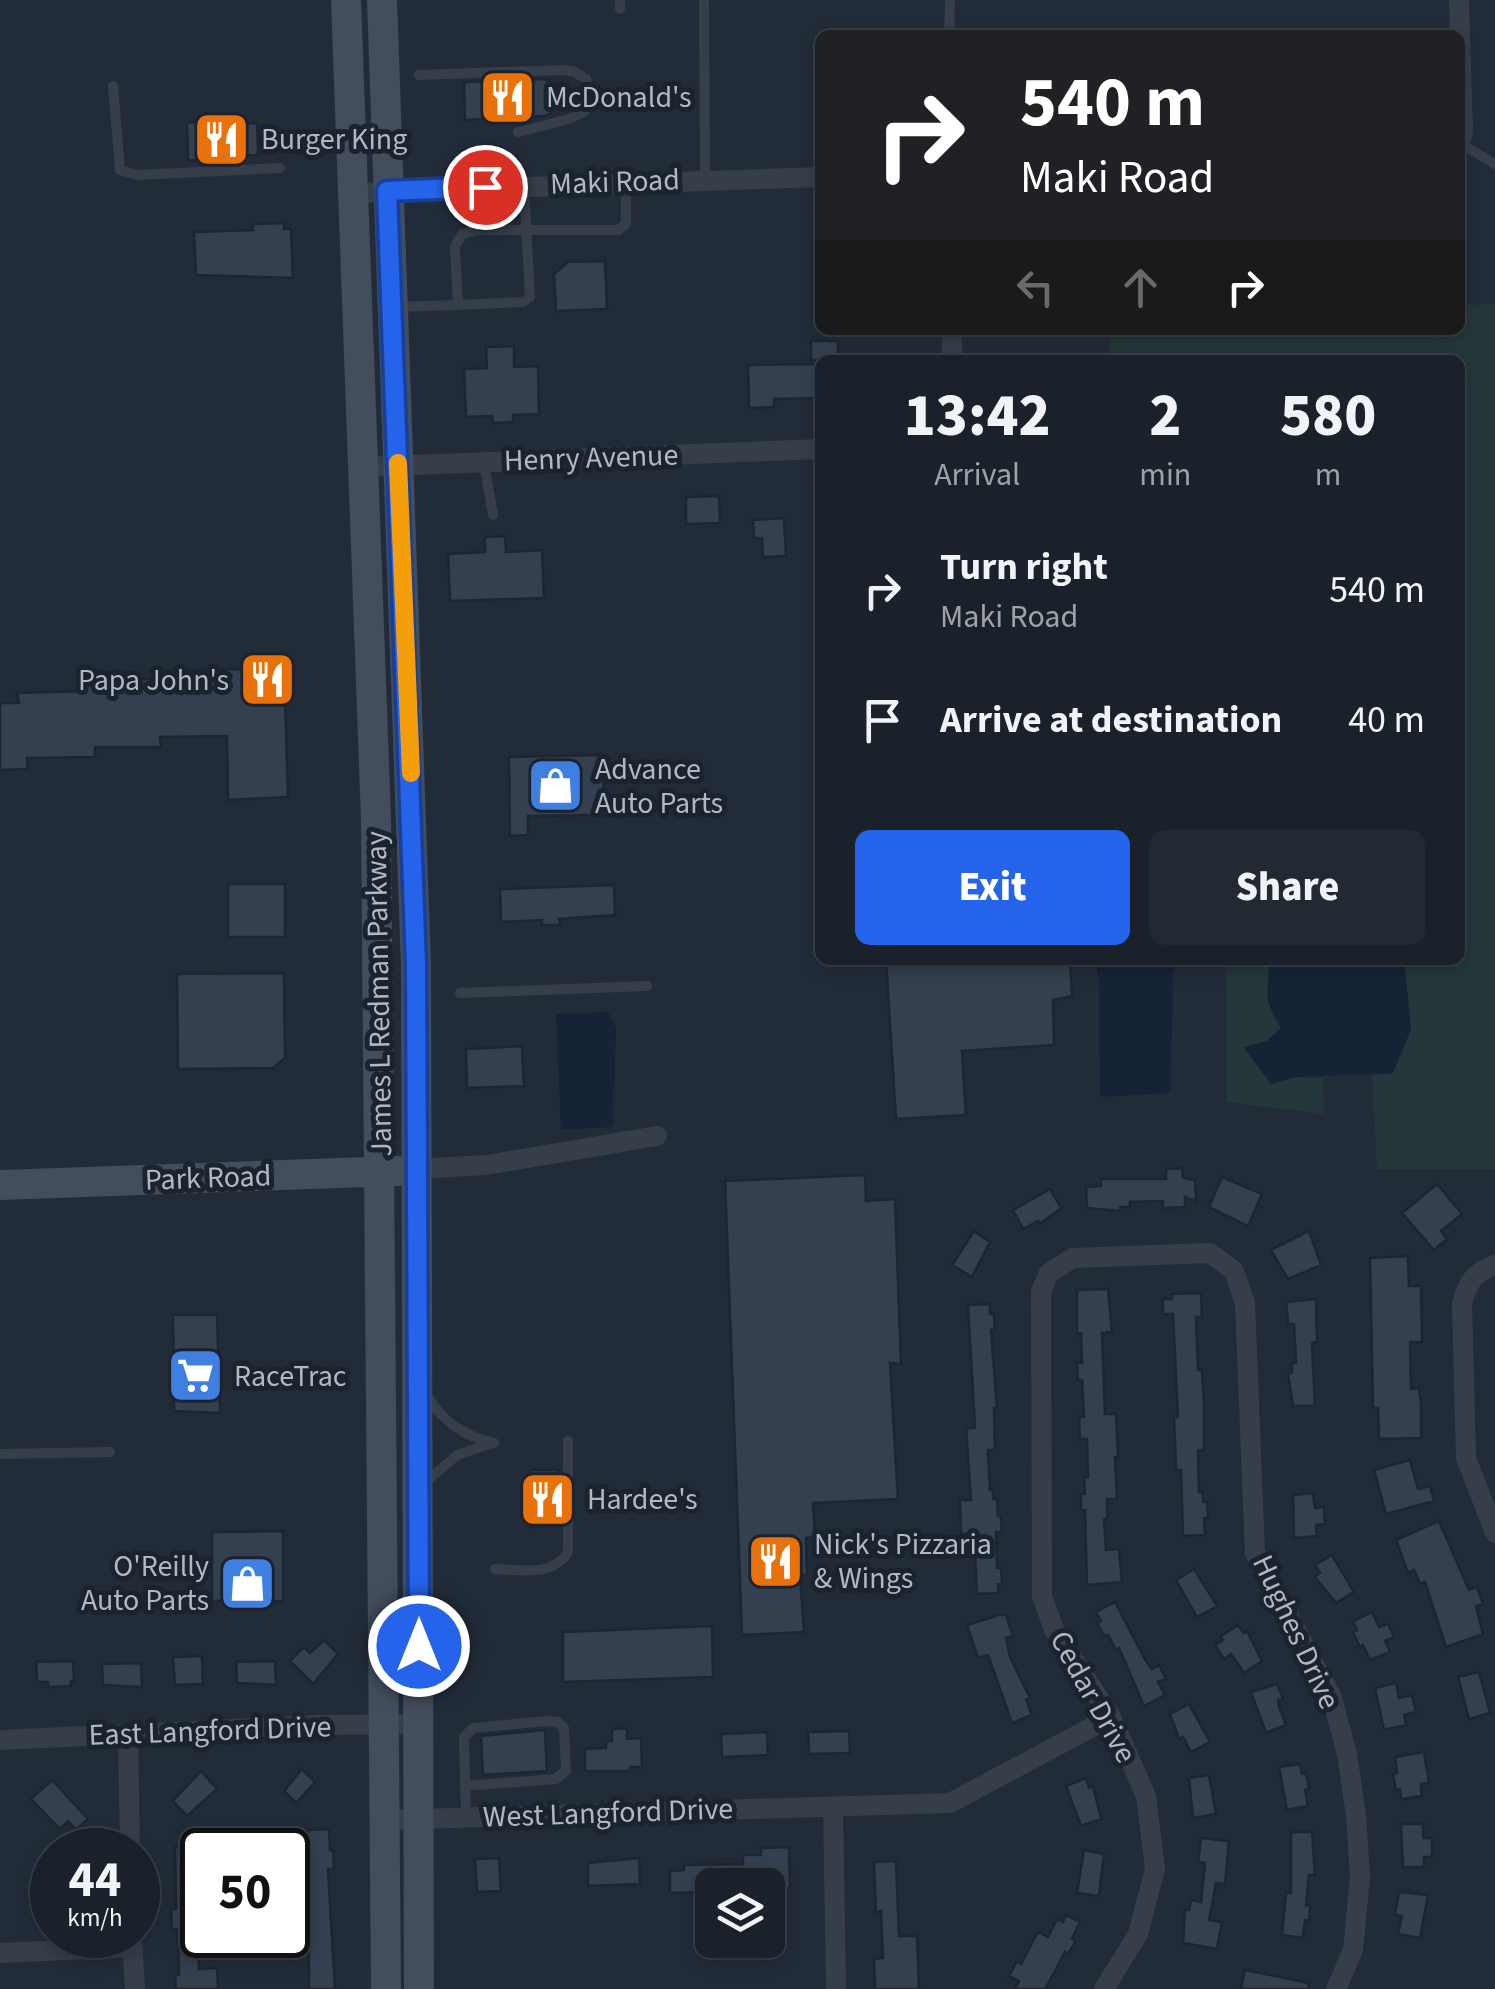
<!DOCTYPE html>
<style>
body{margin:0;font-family:"Source Sans 3",sans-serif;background:#232933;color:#f1f3f6;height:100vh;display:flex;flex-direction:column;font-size:38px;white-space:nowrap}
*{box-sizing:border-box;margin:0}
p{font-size:32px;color:#9fa3a9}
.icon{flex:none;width:55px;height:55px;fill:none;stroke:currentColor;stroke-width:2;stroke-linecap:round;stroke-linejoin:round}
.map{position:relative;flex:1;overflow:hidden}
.side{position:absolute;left:815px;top:355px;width:650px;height:610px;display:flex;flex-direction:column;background:#1a212b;border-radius:15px;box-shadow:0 5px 15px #0003,0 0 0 2px #383e47}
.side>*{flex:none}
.hud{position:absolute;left:815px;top:30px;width:650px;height:305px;border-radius:15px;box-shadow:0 5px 15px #0003,0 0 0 2px #383e47;background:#202124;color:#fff;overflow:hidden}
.fabs{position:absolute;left:695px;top:1868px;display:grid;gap:20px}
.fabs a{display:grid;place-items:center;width:90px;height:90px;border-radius:15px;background:#1a212b;box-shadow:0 5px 15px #0003,0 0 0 2px #383e47;font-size:50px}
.speed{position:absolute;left:30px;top:1828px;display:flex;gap:20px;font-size:50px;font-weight:700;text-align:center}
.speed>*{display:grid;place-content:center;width:130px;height:130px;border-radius:50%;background:#1a212b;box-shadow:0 5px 15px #0003,0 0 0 2px #383e47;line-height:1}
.speed small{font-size:25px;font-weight:400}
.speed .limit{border:5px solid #111;border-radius:15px;background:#fff;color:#111}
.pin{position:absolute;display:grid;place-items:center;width:85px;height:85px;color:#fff;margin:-42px;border:5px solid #fff;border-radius:50%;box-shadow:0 2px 10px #0007}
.me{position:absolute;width:110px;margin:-55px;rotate:0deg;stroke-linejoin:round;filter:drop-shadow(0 0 8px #0008)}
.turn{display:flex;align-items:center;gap:35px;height:210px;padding:0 40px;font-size:45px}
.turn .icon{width:130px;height:130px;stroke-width:2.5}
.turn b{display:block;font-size:70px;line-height:85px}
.lanes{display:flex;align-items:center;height:95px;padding:0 40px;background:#0003;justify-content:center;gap:50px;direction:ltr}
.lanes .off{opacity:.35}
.eta{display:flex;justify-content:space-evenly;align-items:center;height:170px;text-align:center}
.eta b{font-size:60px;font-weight:800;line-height:70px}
.cta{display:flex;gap:20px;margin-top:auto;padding:20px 40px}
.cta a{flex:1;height:115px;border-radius:15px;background:#2563eb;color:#fff;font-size:40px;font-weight:800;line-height:115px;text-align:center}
.cta a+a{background:#232933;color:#f1f3f6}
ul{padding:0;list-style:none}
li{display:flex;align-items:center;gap:30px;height:130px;padding:0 40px}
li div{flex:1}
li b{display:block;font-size:38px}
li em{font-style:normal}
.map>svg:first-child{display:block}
</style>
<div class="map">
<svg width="1495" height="1989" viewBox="0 0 1495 1989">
<rect width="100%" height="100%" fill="#222c39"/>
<path fill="#24373a" d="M1495,304v866l-118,-1 -5,-94 21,-2 18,-43 -7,-70h56v-600h-350l-1,-30h351v-25z
M1226,960h43c1,35 -9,35 13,68l-15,13 -23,7 27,36 26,-7 26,1 1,36 -97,-12z"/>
<path fill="#162336" d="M1096,960h78l-4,133 -70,4 -1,-109z
M1269,960h135l7,69 -18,44 -96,4 -26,7 -27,-37 23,-6 14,-13c-21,-34 -11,-33 -12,-68z
M608,1012l8,16 -3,99 -52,3 -5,-116z"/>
<path fill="#34404f" stroke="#1d2530" stroke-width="2.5" d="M544,79l6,2 1,32 -6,3 -80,4 -1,-38z
M209,120h14l1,4 33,-1 1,32 -23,1 -13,2v4l-34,-2 -1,-37z
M284,223v6h7l2,49 -97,-3 -2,-43 59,-2v-6z
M605,261l2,48 -51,2 -2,-37 14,-12z
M811,341h27v19h-27z
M514,346v21l24,-1 1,48 -26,1v7l-20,1 -1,-7 -26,1 -2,-48 23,-1 -1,-21z
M820,364v34l-46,1v8l-25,1 -1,-43z
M719,496l1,27 -34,1v-27z
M784,518l2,38 -23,1 -1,-19h-8l-1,-18z
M505,536l1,16 36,-2 2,48 -94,3 -2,-47 37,-2v-15z
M284,668l4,129 -60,3 -1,-64 -67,1 1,10h-66v10l-68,1 1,11 -28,1v-67h19l-2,-10 69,-2v-9l65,-3v-8z
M602,755l3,60 -77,1v19l-18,1 -1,-79z
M228,884h57v53h-57z
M614,885l1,30 -56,4 1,6h-18v-5l-41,2 -1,-33z
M886,960h160l24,3 2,33 -19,4 1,45 -92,6 4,64 -70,4z
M284,973l1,85 -12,10 -95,1 -1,-95z
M522,1046l2,40 -57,2 -1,-39z
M1182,1168l1,10 12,2 1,22 -11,-5v10l-22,1v-7l-33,1v5h-10v4l-33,-3 -1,-21 15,-1v-7h65v-10z
M865,1175l1,26 29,-2 6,165 -11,-1 8,136 -85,4 2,34 -9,1 1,37h-7l4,57 -62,3 -17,-454z
M1222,1177l40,17 -14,32 -39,-19z
M1437,1184l25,30 -21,17 6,8 -13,11 -32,-37z
M1050,1189l11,19 -21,16 -2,-3 -15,8 -10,-19z
M974,1231l16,11 -18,35 -20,-12z
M1309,1231l12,34 -33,14 -17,-29z
M1408,1256l1,30h12l1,56h-12l1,47 8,-1 2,17v33l-42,1 -1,-31h-5l-3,-150z
M1108,1289l4,43 -10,1 3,81h11l2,43h-3l2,42h-10v20h-3l2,31 13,-1 3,33 -35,3 -2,-75h-4v-16h4l-1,-17h4l-1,-38h-7l-1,-22h5l-2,-37h-4l-1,-17h5l-1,-30h-4v-43z
M1195,1293l6,1 1,23h-6l2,53h4l2,33v47h-6l1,42h4v10h4l1,16h-4l1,17 -22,1 -2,-66h-5l-2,-53h4l-5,-103h-10v-15h9v-5z
M1316,1299l1,43 -5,1 3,63h-22l-5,-33h4v-10h4l-2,-39h-6l-2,-22z
M990,1304v10h4l1,16h-4l6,78h-3l1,42h-7l2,40 3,-1v10h4l1,17h3l1,16h-6l1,36h4l1,15 -4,1v9l-21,1 -3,-61 -13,1 -1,-34h11l-5,-72h9l-7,-123z
M173,1315h44l3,98 -46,-2z
M1410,1460l8,29 12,-3 4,15 -48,13 -12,-44z
M531,1470h28v56l-28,1z
M1313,1493l2,15 9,-1 1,17 -9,1 1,11 -23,2 -1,-43z
M1439,1521l30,69 8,-3 6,17 -7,2 7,28 -37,13 -21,-65 -5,2 -6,-14 -6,3 -12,-33z
M283,1531v70h-71v-69z
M1332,1555l22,37 -18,11 -21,-26 5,-4 -5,-8z
M1194,1569l23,37 -20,11 -21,-37z
M1115,1602l31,59 6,8 7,-4 7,14 -8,3 7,13 -21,11 -25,-58 -3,2 -8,-15 -4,1 -7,-13 4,-2 -5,-9z
M1372,1612l7,15 9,-3 6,13 -9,4 5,11 -20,8 -7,-15 -3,2 -7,-15 4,-2 -4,-9z
M999,1615h7l7,21 -7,2 4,19 20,41 -4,1 6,16 -20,8 -24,-68 -10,3 -11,-33z
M1238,1625l6,8 3,-2 15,30 -18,12 -13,-19 -7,5 -9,-14 8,-5 -3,-3z
M712,1626l1,51 -150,5v-50z
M324,1640l14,14 -25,30 -23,-23 14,-14 6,6z
M202,1656l1,28 -28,1 -2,-28z
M73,1661l1,20h-3v5l-22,1 -1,-5h-11l-1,-20z
M275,1661l1,24 -39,-2 -1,-21z
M141,1663l1,24 -39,-2 -1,-21z
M1479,1672l11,41 -21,6 -11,-42z
M1396,1683l3,15 13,-3 4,17 -12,3 2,10 -22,5 -9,-42z
M1277,1684l6,14 -5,2 1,7 7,18 -20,8 -15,-41z
M1189,1704l21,38 -19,10 -8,-15 -4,2 -9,-25z
M627,1728v11l14,-1 1,29h-12v4h-45v-22l21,-1v-6l6,-1v-12z
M545,1730l2,41 -64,4 -2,-39z
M849,1731l1,22 -41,1 -1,-22z
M767,1732l1,23 -46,2 -1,-23z
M1424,1752l5,31 -8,1 1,12 -21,3 -1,-10 -4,1 -3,-16 4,-1 -2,-16z
M1300,1764l2,10 4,-1 3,16 -4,1 3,16 -21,4 -8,-43z
M302,1769l13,13 -19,21 -12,-12z
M201,1771l16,18 -30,27 -14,-15z
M1209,1775l7,39 -23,4 -4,-40z
M1086,1778l3,10 4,-2 8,33 -20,7 -15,-40z
M52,1780l36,39 -12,11 -8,-9 -8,8 -29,-30z
M1401,1824h22v14h9v19h-8v10h-21z
M329,1829l1,21h3l1,19h-6l7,120h-26l-1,-159z
M1291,1832h21l3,43h-6l-3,30h4l-1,16 -4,-1 -2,18 -21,-3 4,-42h5z
M1201,1838l28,3 -4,43 -9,-1 -7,37 13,2 -5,27 -34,-6 2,-33h4l2,-10 10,2 4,-39 -7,-1z
M202,1846v19l-10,1 1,30h3v9l6,-1v28h-4l1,37 18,-1 1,21h-42l-1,-14h4l-1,-42 -1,-4 -5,1 -1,-21h5l-1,-62z
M789,1847l1,41 -7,1 2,39h-17v-43h-15v-5l-43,1v11l-40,1v-22l14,-1v-5l59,-1v-9h18v-7z
M1084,1850l20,4 -5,42 -22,-3z
M499,1858l2,33 -24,1 -2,-33z
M639,1858l1,26 -52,2v-23z
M896,1861l3,75h18l2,53h-44l-1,-30 9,-1 -2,-47 -5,1 -2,-50z
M1399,1892l29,3 -8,43 -22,-4 4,-18 -7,-1z
M1066,1915l14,7 -8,17 4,2 -8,13 -3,-2 -20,37h-30l4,-8 -10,-5 8,-15 4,3 17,-32 10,5 9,-18 6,3z
M1245,1970l64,13 -1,6h-67z"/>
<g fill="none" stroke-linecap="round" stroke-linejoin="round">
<path stroke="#353e49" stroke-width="10" d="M704,0l1,179
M620,9v-9
M949,35l1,-35
M419,75l144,-5 10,1 13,8 4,18 -6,15 -15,7 -51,13
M113,86l7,84 17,5 143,-7
M1461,144l34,20
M458,305l65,-3 7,-5 -6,-110
M395,307l63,-2 -3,-58 7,-13 17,-4h139l8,-6v-42
M484,463l9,52
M460,993l187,-7
M426,1393c15,28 37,43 68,50
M0,1454l110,-2
M423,1484l34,-29 32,-11
M495,1569c26,1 58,8 73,-17v-111
M465,1786l91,-7 10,-8 -2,-43 -6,-6 -11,-1 -74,7 -9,9 2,80"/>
<path stroke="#353e49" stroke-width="20" d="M1459,0l1,35
M1460,36l3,95 -3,13
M351,193l469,-16
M952,330v30
M362,467l458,-18
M415,1169l71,-4 171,-29
M1495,1265c-21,7 -28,18 -33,39l4,154 29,75
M128,1734l2,116
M0,1740l317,-15 103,-1
M833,1806l3,183
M384,1820l566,-17 161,-86
M132,1937l3,52
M0,1953l132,-6
M1104,1989l34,-55 17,-65 -9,-73 -35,-79 -57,-87 -12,-34 -1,-304 8,-19 24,-15 137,-5 24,18 11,32 10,250 77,145 15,56 9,61 4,62 -7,73 -17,39"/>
<path stroke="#434d5c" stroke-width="30" d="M346,0l30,819 10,1170
M382,0l34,965 3,1024
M0,1185l397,-14"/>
</g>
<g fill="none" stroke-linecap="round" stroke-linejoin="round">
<defs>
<path id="route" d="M419,1646l-3,-682 -29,-773 98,-4"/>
</defs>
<use href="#route" stroke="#184099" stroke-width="25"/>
<use href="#route" stroke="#2563eb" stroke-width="18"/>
<path stroke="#f59e0b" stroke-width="18" d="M398,463l13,310"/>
</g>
<defs>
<symbol id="restaurant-square" viewBox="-11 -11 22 22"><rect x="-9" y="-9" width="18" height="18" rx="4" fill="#e8710a" stroke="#1b232e"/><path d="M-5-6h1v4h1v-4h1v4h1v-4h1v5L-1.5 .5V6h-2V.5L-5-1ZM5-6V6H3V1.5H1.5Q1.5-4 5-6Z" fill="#fff"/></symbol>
<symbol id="shop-square" viewBox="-11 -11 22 22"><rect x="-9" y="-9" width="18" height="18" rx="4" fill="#3f7fe0" stroke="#1b232e"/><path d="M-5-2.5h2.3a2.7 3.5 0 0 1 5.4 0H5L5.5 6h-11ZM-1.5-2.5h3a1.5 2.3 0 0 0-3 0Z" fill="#fff"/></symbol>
<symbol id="supermarket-square" viewBox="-11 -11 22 22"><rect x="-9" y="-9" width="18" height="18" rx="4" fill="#3f7fe0" stroke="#1b232e"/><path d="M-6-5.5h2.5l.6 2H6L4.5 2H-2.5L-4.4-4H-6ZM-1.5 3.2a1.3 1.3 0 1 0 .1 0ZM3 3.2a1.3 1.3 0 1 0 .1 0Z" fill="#fff"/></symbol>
</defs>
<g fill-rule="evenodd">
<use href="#restaurant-square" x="476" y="66" width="63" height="63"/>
<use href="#restaurant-square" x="190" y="108" width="63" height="63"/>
<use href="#restaurant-square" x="236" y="648" width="63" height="63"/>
<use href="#shop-square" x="524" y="754" width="63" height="63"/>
<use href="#supermarket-square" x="164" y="1344" width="63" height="63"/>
<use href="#restaurant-square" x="516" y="1468" width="63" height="63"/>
<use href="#restaurant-square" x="744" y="1530" width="63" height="63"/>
<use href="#shop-square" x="216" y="1552" width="63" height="63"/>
</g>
<g text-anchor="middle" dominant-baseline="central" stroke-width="10" stroke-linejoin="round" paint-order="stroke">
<g font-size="30" fill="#b0b8c5" stroke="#1b232e" text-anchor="start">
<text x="546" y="97">McDonald's</text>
<text x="261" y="139">Burger King</text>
<text x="229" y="680" text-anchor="end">Papa John's</text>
<text x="595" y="769">Advance<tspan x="595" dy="34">Auto Parts</tspan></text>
<text x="234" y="1376">RaceTrac</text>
<text x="587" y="1499">Hardee's</text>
<text x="814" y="1544">Nick's Pizzaria<tspan x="814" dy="34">&amp; Wings</tspan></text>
<text x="209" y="1566" text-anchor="end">O'Reilly<tspan x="209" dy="34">Auto Parts</tspan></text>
</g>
<g font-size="30" fill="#b0b8c5" stroke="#1b232e">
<text transform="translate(615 182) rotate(-2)">Maki Road</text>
<text transform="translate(591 458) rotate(-2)">Henry Avenue</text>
<text transform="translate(379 994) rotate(-91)">James L Redman Parkway</text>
<text transform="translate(208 1178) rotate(-2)">Park Road</text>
<text transform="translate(1296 1632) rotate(65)">Hughes Drive</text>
<text transform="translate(1093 1697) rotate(61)">Cedar Drive</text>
<text transform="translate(210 1731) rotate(-2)">East Langford Drive</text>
<text transform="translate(608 1813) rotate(-2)">West Langford Drive</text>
</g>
</g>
</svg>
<div class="fabs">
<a><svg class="icon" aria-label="layers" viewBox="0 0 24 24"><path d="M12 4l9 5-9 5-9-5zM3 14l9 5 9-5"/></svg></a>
</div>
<div class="speed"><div>44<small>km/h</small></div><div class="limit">50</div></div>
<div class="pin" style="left:485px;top:187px;background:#d93025"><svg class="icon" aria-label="arrive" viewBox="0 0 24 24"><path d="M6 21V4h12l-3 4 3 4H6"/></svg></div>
<svg class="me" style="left:419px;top:1646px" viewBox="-20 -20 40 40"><circle r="17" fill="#2563eb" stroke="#fff" stroke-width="3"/><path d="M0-11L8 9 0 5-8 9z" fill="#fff"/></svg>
<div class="hud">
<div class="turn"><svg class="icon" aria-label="right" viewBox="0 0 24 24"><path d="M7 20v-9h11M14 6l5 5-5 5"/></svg><div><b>540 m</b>Maki Road</div></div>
<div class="lanes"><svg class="icon off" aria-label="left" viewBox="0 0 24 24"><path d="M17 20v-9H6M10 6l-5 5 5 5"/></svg><svg class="icon off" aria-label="ahead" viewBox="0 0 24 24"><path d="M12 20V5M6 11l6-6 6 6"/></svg><svg class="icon" aria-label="right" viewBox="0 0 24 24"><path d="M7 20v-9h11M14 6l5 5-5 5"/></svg></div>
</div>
<section class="side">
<div class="eta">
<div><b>13:42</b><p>Arrival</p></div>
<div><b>2</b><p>min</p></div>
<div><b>580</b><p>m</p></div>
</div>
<ul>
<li><svg class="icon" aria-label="right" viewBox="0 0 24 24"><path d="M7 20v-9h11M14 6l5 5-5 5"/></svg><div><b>Turn right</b><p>Maki Road</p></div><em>540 m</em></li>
<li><svg class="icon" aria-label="arrive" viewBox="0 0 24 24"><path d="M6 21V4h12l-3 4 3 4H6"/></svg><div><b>Arrive at destination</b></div><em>40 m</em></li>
</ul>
<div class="cta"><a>Exit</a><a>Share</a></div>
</section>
</div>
